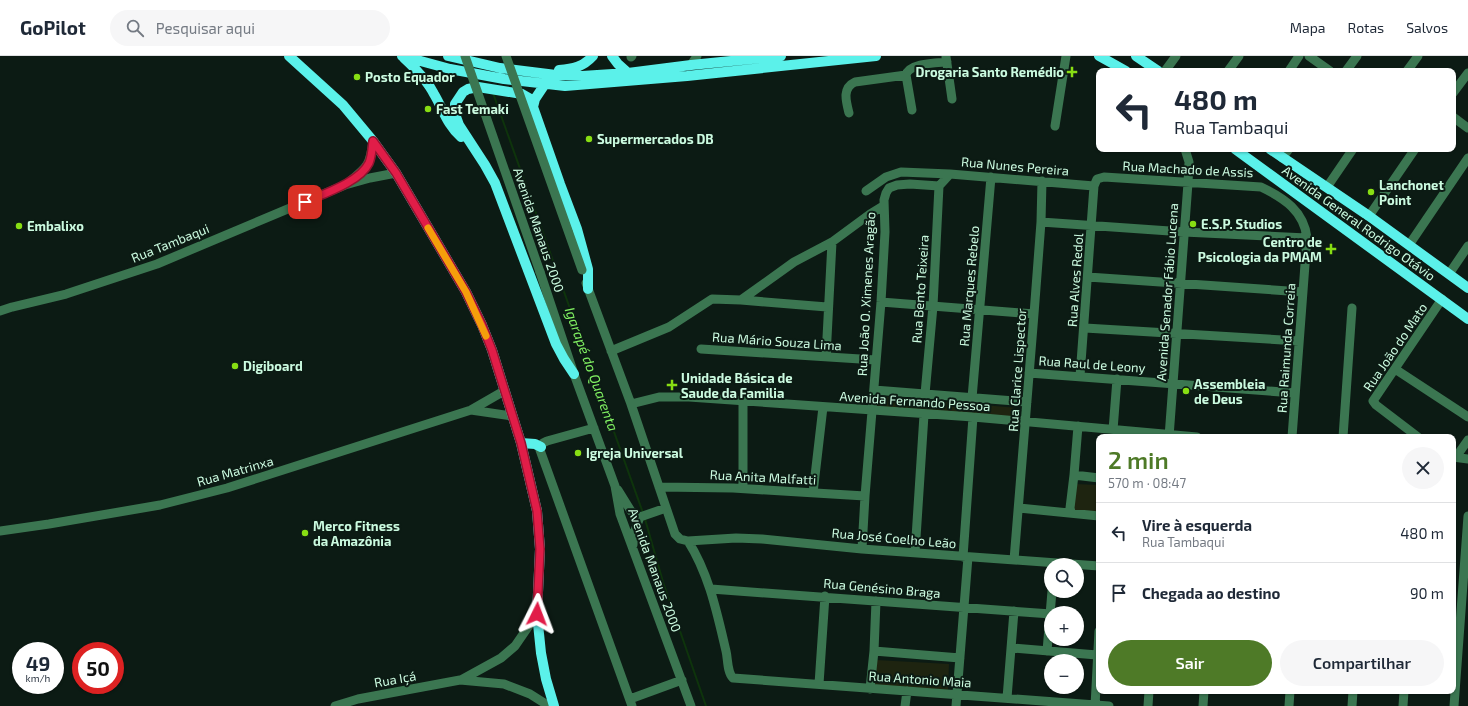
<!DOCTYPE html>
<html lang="pt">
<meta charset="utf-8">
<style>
body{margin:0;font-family:"Exo 2",sans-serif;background:#f6f6f7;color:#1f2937;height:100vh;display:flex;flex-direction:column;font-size:15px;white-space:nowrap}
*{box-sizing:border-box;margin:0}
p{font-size:13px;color:#747a83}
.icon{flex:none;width:22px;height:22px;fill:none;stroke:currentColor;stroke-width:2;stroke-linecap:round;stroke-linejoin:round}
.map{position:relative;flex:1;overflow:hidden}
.panel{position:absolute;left:1096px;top:378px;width:360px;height:260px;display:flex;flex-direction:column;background:#fff;border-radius:8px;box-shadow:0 1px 3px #0004}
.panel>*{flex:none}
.hud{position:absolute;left:1096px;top:12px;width:360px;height:84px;border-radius:8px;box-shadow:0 1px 3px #0004;background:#fff;color:#1f2937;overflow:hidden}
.controls{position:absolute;left:1044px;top:502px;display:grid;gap:8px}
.controls a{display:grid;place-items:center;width:40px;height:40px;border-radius:50%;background:#fff;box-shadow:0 1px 3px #0004;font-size:20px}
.speed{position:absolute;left:12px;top:586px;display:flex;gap:8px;font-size:20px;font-weight:700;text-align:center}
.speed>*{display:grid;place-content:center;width:52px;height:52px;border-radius:50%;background:#fff;box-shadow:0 1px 3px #0004;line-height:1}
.speed small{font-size:10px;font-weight:400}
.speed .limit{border:6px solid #d22;background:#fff;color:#111}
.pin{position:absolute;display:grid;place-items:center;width:34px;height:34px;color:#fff;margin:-17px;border-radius:8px;box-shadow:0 2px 6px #0006}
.me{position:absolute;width:44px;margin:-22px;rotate:3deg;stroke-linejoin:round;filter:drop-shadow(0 0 3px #0008)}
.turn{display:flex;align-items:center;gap:14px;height:84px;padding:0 12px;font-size:18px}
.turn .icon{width:52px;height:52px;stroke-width:2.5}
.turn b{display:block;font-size:28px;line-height:34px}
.round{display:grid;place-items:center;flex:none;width:42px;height:42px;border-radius:21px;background:#f6f6f7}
.head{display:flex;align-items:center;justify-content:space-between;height:68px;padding:0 12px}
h1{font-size:24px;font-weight:600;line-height:30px;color:#4e7a27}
.cta{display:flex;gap:8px;margin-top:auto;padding:8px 12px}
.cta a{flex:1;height:46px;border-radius:24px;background:#4e7a27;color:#fff;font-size:16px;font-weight:600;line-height:46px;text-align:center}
.cta a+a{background:#f6f6f7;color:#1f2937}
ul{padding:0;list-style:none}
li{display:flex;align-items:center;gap:12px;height:60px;padding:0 12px;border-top:1px solid #e0e1e3}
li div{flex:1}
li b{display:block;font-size:15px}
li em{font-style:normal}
header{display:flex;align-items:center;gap:24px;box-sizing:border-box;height:56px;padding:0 20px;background:#fff;border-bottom:1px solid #e0e1e3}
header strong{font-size:19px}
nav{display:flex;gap:22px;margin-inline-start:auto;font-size:14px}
.search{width:280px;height:36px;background:#f6f6f7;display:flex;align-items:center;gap:10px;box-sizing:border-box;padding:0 14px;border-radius:22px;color:#747a83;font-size:15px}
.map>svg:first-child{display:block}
</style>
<header>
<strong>GoPilot</strong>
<div class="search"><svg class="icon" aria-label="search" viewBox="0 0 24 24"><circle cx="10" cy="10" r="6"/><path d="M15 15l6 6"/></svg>Pesquisar aqui</div>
<nav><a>Mapa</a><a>Rotas</a><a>Salvos</a></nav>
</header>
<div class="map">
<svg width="1468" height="650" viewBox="0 0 1468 650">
<rect width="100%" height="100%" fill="#0c1b14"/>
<path fill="#1e2410" d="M877,340l141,12v10l-141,-10z
M1074,428l25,1v27l-26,-2z
M876,604l73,4 -1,26 -74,-4z"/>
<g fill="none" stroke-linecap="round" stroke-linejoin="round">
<path stroke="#0e340c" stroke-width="2" d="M493,37l150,420
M645,463l18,63 43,124"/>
<path stroke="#3b7651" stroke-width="9" d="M1309,0l21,15
M631,1l1,-1
M946,1l6,42
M691,9l6,-9
M1165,15l11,-15
M1228,15l11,-15
M1289,15l10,-15
M1346,15l11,-15
M1407,15l11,-15
M1453,37l15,-20
M912,54l-6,-35c3,-12 30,-12 41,-13
M849,57c-3,-12 -7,-25 6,-31l51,-7
M1453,61l15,11
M1055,70l11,-70
M1282,102l7,-9
M350,125c18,-14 20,-17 23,-40
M939,130l11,-12 144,12
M1327,131l26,-38
M866,135l20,-14 15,-5 49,2
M1369,160l46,-67
M1041,166l143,10 123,6
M1409,189l59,-87
M540,216l34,102 41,112 5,28 71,192
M1449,218l19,-28
M1088,221l215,15
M586,227l45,121 44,130 5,5 8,2c21,33 29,72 38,110 2,8 1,21 7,27l376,28
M741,244l86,7
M881,246l153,12
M0,255l12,-4 54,-13 91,-30 188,-79 25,-7 26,-5
M1085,272l214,13
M701,293l175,11
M611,295l58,-24 43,-28 29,1 53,-38 38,-20 38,-28 13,-8
M826,301l6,-115
M1395,313l73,48
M1029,317l266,20
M1080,320l14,-190 3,-7 7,-2 157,10c23,11 43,24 46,51l-15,199
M874,334l153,12
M925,338l8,-88 6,-120
M972,342l19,-221
M631,348l28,-7h30l284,20 224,20
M471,354l41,6
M594,372l-47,13 -4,2 -3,7 92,256
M1113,374l4,-51
M1169,381l19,-254 1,-21 -4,-13
M1343,381l9,-129
M1418,381l-42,-32 -3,-4 69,-102
M1453,401l15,2
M1456,401l12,-17
M1074,419l25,3
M659,431l74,1 132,8
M743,432v-87
M618,434l13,21 9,6
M813,437l10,-86
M1019,452l80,8
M1071,456l-1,-4 4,-33 4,-49
M0,475l49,-7 111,-19 67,-17 244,-78 33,-19
M688,485l48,-3 26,1 100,10 237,17
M633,489l1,-12 6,-16 26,-9
M862,493l3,-53 16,-194 4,-70 -1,-32 2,-7 3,-5 8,-3 13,-1 29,2
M915,497l9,-138
M963,501l10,-140
M1014,504l20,-246 7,-92 1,-41
M711,533l340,25
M1012,592l85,7
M874,595l86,7
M1047,595l5,-60
M461,624l40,-22 14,-12 22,-32
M819,628l6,-88
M870,633l4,-38 2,-50
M1007,642l7,-87
M630,643l52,-19
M335,650l23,-7 102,-19 44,4 26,10 19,12
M905,650l2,-15
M956,650l12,-149
M1095,650l4,-75
M1148,650l1,-15
M1203,650l1,-15
M1289,650l1,-15
M1352,650l1,-15
M1403,650l1,-15
M1454,650l14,-190"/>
<path stroke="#5bf1ea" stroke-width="10" d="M289,0l54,49 30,36 23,32 70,119 16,33 10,25 29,93 16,68 3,38 -3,65 4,39 5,26 8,27
M402,0l48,13 54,10 61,7 122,-10 189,-20
M448,0l52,12 56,7 26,1 46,-3 63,-8 90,-9
M612,0l6,8 10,9
M1099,0l27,15
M1136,0l22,15
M404,2c12,11 23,22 30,36 9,15 13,31 27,43
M559,14c14,-1 24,-3 34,-14
M545,28l-10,15 -2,8 27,77 17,45 11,40v20
M533,51l-4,-9 -7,-4 -44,-7 -10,2 -5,3 -8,12v10l4,11 26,40 10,18 61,161 8,15 10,15
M1235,93l233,170
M1270,93l99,67 99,72
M521,387l14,1 6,3"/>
<path stroke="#3b7651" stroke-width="9" d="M465,0l75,216
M506,0l76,214"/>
</g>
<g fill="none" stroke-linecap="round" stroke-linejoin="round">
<defs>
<path id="route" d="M305,146c18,-8 55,-20 64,-39 3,-7 3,-15 4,-22l23,32 70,119 16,33 10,25 29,93 16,68 3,38 -3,65"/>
</defs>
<use href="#route" stroke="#92132f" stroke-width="10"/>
<use href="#route" stroke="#e11d48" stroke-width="7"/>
<path stroke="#f59e0b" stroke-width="7" d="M428,172l38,64 20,44"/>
</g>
<g fill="#88de13" stroke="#0c1b14" stroke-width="1.5">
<path d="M1070 10h4v4h4v4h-4v4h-4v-4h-4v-4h4z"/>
<circle cx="357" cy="21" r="4"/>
<circle cx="428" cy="53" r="4"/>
<circle cx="589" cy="83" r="4"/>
<circle cx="1371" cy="136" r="4"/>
<circle cx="1193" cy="168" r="4"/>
<circle cx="19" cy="170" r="4"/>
<path d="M1329 187h4v4h4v4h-4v4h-4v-4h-4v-4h4z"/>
<circle cx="235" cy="310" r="4"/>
<path d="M670 323h4v4h4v4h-4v4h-4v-4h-4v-4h4z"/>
<circle cx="1186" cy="335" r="4"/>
<circle cx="578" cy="397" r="4"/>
<circle cx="305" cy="477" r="4"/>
</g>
<g text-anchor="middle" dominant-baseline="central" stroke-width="4" stroke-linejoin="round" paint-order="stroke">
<g font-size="13" font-weight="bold" fill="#cbfbe0" stroke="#0c1b14" text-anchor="start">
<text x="1064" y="16" text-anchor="end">Drogaria Santo Remédio</text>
<text x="365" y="21">Posto Equador</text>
<text x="436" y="53">Fast Temaki</text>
<text x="597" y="83">Supermercados DB</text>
<text x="1379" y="129">Lanchonet<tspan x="1379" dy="15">Point</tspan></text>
<text x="1201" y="168">E.S.P. Studios</text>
<text x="27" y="170">Embalixo</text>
<text x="1322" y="186" text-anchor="end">Centro de<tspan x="1322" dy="15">Psicologia da PMAM</tspan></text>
<text x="243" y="310">Digiboard</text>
<text x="681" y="322">Unidade Básica de<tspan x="681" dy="15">Saude da Familia</tspan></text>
<text x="1194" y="328">Assembleia<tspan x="1194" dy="15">de Deus</tspan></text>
<text x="586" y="397">Igreja Universal</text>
<text x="313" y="470">Merco Fitness<tspan x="313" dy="15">da Amazônia</tspan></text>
</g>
<g font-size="13" fill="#cbfbe0" stroke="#0c1b14">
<text transform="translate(1015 110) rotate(5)">Rua Nunes Pereira</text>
<text transform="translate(1188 113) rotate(3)">Rua Machado de Assis</text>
<text transform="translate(1359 167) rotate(36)">Avenida General Rodrigo Otávio</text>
<text transform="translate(539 174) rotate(71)">Avenida Manaus 2000</text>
<text transform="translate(170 187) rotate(-22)">Rua Tambaqui</text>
<text transform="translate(1075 224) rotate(-86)">Rua Alves Redol</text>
<text transform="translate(969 230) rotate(-85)">Rua Marques Rebelo</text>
<text transform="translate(920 233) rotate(-86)">Rua Bento Teixeira</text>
<text transform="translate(1167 236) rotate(-86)">Avenida Senador Fábio Lucena</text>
<text transform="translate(866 238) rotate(-87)">Rua João O. Ximenes Aragão</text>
<text transform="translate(777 285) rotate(4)">Rua Mário Souza Lima</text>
<text transform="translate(1395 291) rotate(-56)">Rua João do Mato</text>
<text transform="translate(1286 292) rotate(-86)">Rua Raimunda Correia</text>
<text transform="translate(1092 308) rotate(4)">Rua Raul de Leony</text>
<text transform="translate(1017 314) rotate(-86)">Rua Clarice Lispector</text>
<text transform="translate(915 345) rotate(4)">Avenida Fernando Pessoa</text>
<text transform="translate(235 415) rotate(-16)">Rua Matrinxa</text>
<text transform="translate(763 421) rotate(3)">Rua Anita Malfatti</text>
<text transform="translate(894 482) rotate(5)">Rua José Coelho Leão</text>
<text transform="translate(655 514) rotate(70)">Avenida Manaus 2000</text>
<text transform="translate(882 532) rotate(5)">Rua Genésino Braga</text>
<text transform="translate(395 623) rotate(-10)">Rua Içá</text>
<text transform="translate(920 623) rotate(4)">Rua Antonio Maia</text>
</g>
<g font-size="14" font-style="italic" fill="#80f162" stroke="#0c1b14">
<text transform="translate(592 313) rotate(70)">Igarapé do Quarenta</text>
</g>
</g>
</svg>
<div class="controls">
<a><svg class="icon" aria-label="search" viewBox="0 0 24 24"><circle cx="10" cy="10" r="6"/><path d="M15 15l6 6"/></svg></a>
<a>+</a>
<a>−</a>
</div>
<div class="speed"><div>49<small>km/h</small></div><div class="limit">50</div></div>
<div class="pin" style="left:305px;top:146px;background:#d93025"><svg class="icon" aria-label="arrive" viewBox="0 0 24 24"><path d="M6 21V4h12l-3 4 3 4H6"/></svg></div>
<svg class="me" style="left:537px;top:558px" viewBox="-20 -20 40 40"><path d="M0-17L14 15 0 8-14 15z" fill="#e11d48" stroke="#fff" stroke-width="4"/></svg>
<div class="hud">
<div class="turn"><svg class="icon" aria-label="left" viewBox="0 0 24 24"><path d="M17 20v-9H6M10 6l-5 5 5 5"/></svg><div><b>480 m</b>Rua Tambaqui</div></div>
</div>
<section class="panel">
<div class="head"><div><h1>2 min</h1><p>570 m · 08:47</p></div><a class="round"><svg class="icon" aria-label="close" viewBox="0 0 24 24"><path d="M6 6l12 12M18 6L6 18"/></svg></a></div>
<ul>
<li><svg class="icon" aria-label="left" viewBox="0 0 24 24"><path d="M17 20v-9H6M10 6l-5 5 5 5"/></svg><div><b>Vire à esquerda</b><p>Rua Tambaqui</p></div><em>480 m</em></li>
<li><svg class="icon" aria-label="arrive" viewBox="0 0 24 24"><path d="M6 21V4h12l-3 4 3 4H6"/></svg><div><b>Chegada ao destino</b></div><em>90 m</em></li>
</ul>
<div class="cta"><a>Sair</a><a>Compartilhar</a></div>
</section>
</div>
